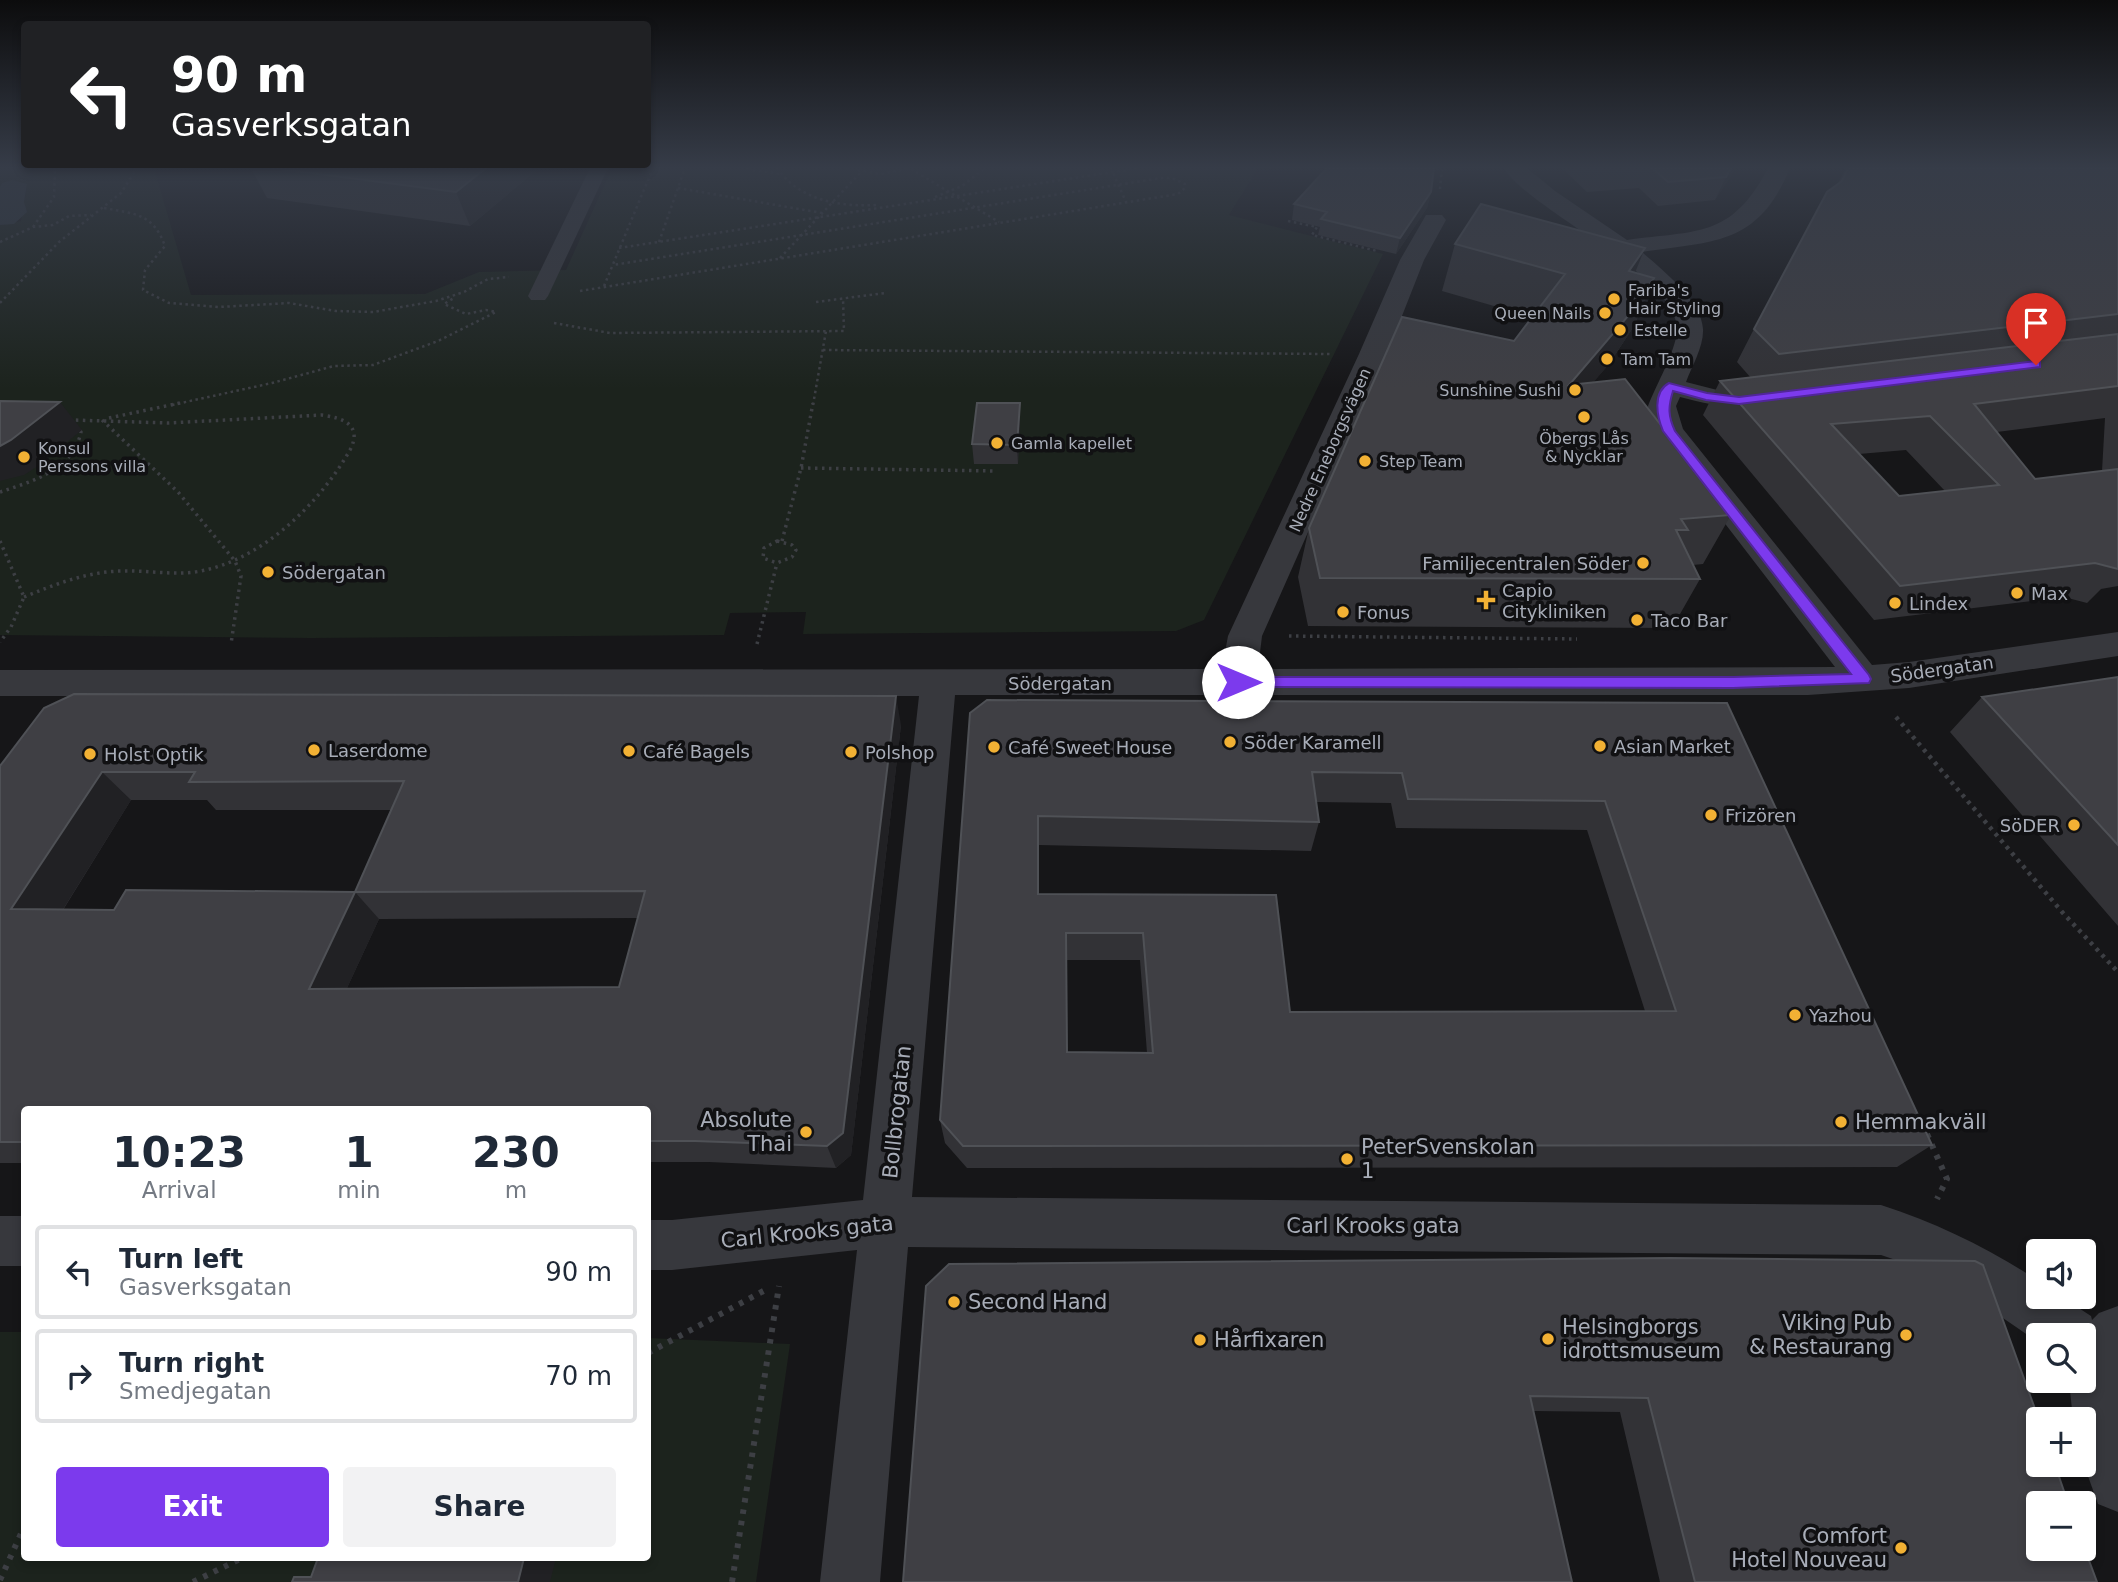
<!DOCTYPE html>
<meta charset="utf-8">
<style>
body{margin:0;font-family:"DejaVu Sans",sans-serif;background:#f2f2f3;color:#1f2937;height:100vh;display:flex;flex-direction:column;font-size:26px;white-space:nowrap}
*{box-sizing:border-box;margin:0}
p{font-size:23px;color:#747a83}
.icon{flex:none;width:38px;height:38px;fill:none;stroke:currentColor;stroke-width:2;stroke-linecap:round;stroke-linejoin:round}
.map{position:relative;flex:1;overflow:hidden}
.drawer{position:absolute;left:21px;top:1106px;width:630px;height:455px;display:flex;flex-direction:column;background:#fff;border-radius:7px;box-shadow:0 4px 10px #0003}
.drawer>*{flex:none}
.guide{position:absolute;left:21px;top:21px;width:630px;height:147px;border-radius:7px;box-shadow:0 4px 10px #0003;background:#202124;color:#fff;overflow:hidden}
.controls{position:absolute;left:2026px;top:1239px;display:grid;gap:14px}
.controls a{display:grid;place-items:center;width:70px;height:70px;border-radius:7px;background:#fff;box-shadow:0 4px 10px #0003;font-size:35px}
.pin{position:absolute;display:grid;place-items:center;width:60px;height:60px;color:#fff;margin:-72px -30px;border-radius:50% 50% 50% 0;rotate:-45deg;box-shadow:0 0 7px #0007}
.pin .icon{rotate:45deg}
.me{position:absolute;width:77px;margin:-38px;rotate:90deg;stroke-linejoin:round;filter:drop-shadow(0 0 5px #0008)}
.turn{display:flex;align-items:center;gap:24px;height:147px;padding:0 35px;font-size:32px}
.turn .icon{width:91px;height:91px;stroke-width:2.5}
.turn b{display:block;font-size:49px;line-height:60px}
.eta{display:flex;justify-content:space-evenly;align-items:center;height:119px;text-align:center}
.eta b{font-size:42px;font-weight:800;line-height:49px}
.cta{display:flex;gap:14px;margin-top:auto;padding:14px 35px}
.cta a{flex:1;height:80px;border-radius:7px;background:#7c3aed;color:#fff;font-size:28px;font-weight:800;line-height:80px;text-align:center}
.cta a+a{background:#f2f2f3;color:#1f2937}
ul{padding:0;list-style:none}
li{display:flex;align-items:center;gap:21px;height:94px;margin:0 14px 10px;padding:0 21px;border:4px solid #e0e1e3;border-radius:7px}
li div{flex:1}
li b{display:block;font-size:26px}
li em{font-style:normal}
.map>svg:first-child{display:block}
</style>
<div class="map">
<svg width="2118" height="1582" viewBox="0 0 2118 1582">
<rect width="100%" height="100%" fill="#161618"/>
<path fill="#1c231d" d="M0,168h154l37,127 234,-1 54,-22 87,-2 46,-102h646l-29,47 154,39 -179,366 -28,11 -373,3 3,-22 -76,1 -6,22 -413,3 -311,-3v-410l21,-4 6,-36 -27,2z
M0,1332h24v226h624v-220l142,6 -34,238h-756z"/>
<path fill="#2c353c" d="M12,180l15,4 -3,18 3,10 -13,12 -14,1v-38l2,-4z"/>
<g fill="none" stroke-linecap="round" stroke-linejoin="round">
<path stroke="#3d3f44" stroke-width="2.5" stroke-dasharray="2.5 3.5" stroke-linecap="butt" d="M741,168l39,6
M777,168c23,33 63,39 101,37
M846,168l34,6 33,-6
M1111,168l15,34
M911,169l88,53
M678,188l144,25
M1440,189l2,-21
M935,197l27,-11 23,-18
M104,208c31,6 49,5 61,38l-20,24 -2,20 26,13 50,4 70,-4 47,8 37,1 63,-11 28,-9 24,-13 21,-2
M1288,221l29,6 -5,8 65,16
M33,227l21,-30 1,-26 5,-3
M0,242l33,-15 20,-2 16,-9 22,-1
M659,242l26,-74
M619,248l520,-80
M780,258l80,-85
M604,286l49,-118
M580,291l598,-97 7,-6v-4l-13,-6h-11l-548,87
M816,302l69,-9
M0,303l59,-61 62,-49 16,-25
M554,323l56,10 234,-2 -1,-33
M823,350l507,4
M172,405l100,-22 62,-17 39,-1 65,-24 58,-29 -10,-2 -20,4 -22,-10 10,-6
M813,405l13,-74"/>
<path stroke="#3d3f44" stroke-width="3.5" stroke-dasharray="2.5 4.5" stroke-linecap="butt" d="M109,418l71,-15
M102,420l76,72 57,69 6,15 -10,68
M801,468l196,3
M0,492c33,-11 73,-22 81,-60l-3,-3
M0,541l24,56 -13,30 -11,15
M777,541l15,4 4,5 -4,7 -15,6 -14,-5 1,-10z
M782,541l19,-73 12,-65
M24,597c32,-13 62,-25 97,-26 26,-1 54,5 80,0 62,-12 119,-68 149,-121 13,-25 -7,-32 -28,-35l-154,8 -96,-3
M1289,636l288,3
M757,644l20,-81"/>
<path stroke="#3d3f44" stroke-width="4.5" stroke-dasharray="3.5 5" stroke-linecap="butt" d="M1896,717l167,196 55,59"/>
<path stroke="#3d3f44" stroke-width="6" stroke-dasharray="4.5 7" stroke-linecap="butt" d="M1927,1134l20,45 -10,20
M648,1353l121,-65
M0,1580l24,-53
M193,1582l49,-24
M732,1582l47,-296"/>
<path fill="#37383d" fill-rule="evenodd" d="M590,168h18l-60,128 -3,4h-14l-3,-4z"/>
<path fill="#37383d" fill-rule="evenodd" d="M1503,168h24l28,23 72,49c70,-10 104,-1 141,-72h22c-32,78 -76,73 -148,84 19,17 60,49 61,77 1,17 -11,37 -17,53l39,10 38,-2 10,2 4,6 -4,6c-33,8 -62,1 -93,-7l-4,9 7,23 189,236 37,-3 209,-30v24l-209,32 -101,7h-853l-43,502 969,8c57,18 108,44 158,76v16h23l29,19 1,4 7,-7 19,-7v206l-20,-8 -14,-39v-46h-11l-4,-38h15v-46h-45v8c-50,-35 -99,-69 -158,-88l-973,-8 -28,335h-60l37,-332 -185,20h-24v-50h24l191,-20 56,-504h-919v-26l1222,-1 6,-33 131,-282 41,-94 26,-45h16l4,5 -22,40 -37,94 -125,282 -4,33 577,-2 -181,-236 -5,-13 -1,-12c8,-21 27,-53 29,-75 3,-54 -144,-119 -174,-163z
M0,1216h24v50h-24z"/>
</g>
<path fill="#323236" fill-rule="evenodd" d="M251,168h288l-69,58 -203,-28z
M1562,168h174l-21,32 -57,6 -19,-18 -52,4z
M1843,168h275v418l-17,3 -14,14 -23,-6 -190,23 -171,-205 17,-34 31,-3 -14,-16 17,-33 84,-145 7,-15zM2105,418l-3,53 -67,8 -38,-47zM1906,450l39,41 -46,5 -40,-42z
M1431,192l-4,16 -31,46 -78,-19 2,-8 -28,-7 2,-16z
M1455,244l180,29 19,5 -20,48 -25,38 -16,18 138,133 -28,49 -10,1 7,14 -28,49 -364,-2 -10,-49 11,-49 205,-187 18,-24 -90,-26z
M1020,403v19l-2,42h-44l-2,-20z
M2118,677v249l-168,-194 32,-35z
M1727,703l205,442 -35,22 -930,1 -22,-25 -5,-23 30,-407zM1316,802l75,1 5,25 191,2 58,181 -355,1 -14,-117 -237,-1v-49l272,6 8,-29zM1066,960h74l7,93 -80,-1z
M901,725l-50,430 -15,13 -127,-6h-61v-52h-624v53h-24v-397zM131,800h76l9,10h175l-36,82 -241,18h-51zM638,918l-19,69 -272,1 32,-69z
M1670,1258l427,324h-437l-40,-170 -86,-1 -631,171z"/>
<path fill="#212124" d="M486,168h53l-69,58 -14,-34z
M1731,168h5l-21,32 11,-23z
M1431,192l-4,16 -31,46 4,-16z
M1645,248l-19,47 3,-24z
M1654,278l-20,48 -25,38 -59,70 19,-49z
M60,402l22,28 -47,38 -11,7 -24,6v-35z
M1020,403v19l-2,42 -1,-19z
M896,696l5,29 -50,430 -15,13 -9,-22z
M102,772l29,28 -84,135 -36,-26z
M355,892l24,27 -44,95 -26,-25z
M524,1558h32l-6,24h-32z"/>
<path fill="#3f3f44" stroke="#4f5156" stroke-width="2" fill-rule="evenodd" d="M273,168h213l-30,24z
M1327,168h107l-3,24 -31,46 -79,-19 6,-7 -33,-8z
M1652,168h79l-5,9 -58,5z
M1848,168h270v146l-339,40 -25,-25 73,-137 15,-11z
M1481,204l164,44 -16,23 25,7 -25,37 -60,70 56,-6 106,136 -50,4 7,11h-12l24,49 -380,-1 -11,-50 93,-211 112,24 51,-67 -110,-30z
M2118,334v52l-144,18 61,75 83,-10v100l-23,-6 -195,23 -180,-205zM1930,416l69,69 -100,11 -68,-72z
M0,401l60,1 -49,38 -11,6z
M977,403h43l-3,42 -45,-1z
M2118,677v168l-136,-148z
M74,694l822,2 -53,437 -16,13 -132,-5h-47v-31h-624v32h-24v-376l44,-58zM102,772h93l-6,10 215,-1 -49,111 -229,-2 -12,20 -103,-1zM645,891l-26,96 -310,2 46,-97z
M987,700l740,3 205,442 -969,1 -23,-26 30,-407zM1312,772l90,1 6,26 197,2 71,210 -386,1 -14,-117 -238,-1v-78l281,6zM1066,933h77l10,120 -86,-1z
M1670,1258l305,3 8,4 56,155v45h16l13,38h-29v46h45v-2l13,35h-402l-47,-184 -118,-2 42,186h-669l23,-296 23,-22z
M318,1558h206l-6,24h-226l2,-5h17z"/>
<linearGradient id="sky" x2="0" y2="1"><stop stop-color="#0c0c0d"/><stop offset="0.43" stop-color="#363c48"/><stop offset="1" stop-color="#363c48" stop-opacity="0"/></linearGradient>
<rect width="2118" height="389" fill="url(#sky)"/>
<path fill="#7c3aed" stroke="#51269a" stroke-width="2" d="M2036,361l4,1v5l-301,37 -33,-4 -33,-9c-5,16 -5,25 2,40l194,244 2,4 -2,4 -136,5 -495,-1 -7,-5 7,-5h495l118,-3 -188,-243c-6,-14 -11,-39 6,-48l38,10 32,4z"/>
<g fill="#f2b134" stroke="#111113" stroke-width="2.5">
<circle cx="1614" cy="299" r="7"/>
<circle cx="1605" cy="313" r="7"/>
<circle cx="1620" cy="330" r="7"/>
<circle cx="1607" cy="359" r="7"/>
<circle cx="1575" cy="390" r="7"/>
<circle cx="1584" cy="417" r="7"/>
<circle cx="997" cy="443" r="7"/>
<circle cx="24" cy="457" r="7"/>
<circle cx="1365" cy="461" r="7"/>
<circle cx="1643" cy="563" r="7"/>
<circle cx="268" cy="572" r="7"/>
<circle cx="2017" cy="593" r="7"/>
<path d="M1482.5 589.5h7v7h7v7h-7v7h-7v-7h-7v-7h7z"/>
<circle cx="1895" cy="603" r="7"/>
<circle cx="1343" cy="612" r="7"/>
<circle cx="1637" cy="620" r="7"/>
<circle cx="1230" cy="742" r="7"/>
<circle cx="1600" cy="746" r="7"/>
<circle cx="994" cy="747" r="7"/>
<circle cx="314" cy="750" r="7"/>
<circle cx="629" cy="751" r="7"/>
<circle cx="851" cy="752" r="7"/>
<circle cx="90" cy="754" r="7"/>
<circle cx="1711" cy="815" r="7"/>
<circle cx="2074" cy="825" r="7"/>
<circle cx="1795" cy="1015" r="7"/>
<circle cx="1841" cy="1122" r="7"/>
<circle cx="806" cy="1132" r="7"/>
<circle cx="1347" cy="1159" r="7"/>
<circle cx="954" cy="1302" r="7"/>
<circle cx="1906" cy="1335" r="7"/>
<circle cx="1548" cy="1339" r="7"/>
<circle cx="1200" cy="1340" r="7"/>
<circle cx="1901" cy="1548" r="7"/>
</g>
<g text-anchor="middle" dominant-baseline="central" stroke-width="7" stroke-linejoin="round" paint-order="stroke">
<g font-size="16" fill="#a8adb8" stroke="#111113" text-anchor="start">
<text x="1628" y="290">Fariba's<tspan x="1628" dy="18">Hair Styling</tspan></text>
<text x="1591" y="313" text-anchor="end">Queen Nails</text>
<text x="1634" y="330">Estelle</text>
<text x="1621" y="359">Tam Tam</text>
<text x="1561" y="390" text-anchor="end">Sunshine Sushi</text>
<text x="1584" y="438" text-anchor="middle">Öbergs Lås<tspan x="1584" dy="18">&amp; Nycklar</tspan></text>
<text x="1011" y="443">Gamla kapellet</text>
<text x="38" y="448">Konsul<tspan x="38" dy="18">Perssons villa</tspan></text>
<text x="1379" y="461">Step Team</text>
</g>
<g font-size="16" fill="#a8adb8" stroke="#111113">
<text transform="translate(1330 450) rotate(-66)">Nedre Eneborgsvägen</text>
</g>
<g font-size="18" fill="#a8adb8" stroke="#111113" text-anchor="start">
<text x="1629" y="563" text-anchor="end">Familjecentralen Söder</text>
<text x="282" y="572">Södergatan</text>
<text x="1502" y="590">Capio<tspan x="1502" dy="21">Citykliniken</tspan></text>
<text x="2031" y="593">Max</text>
<text x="1909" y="603">Lindex</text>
<text x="1357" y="612">Fonus</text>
<text x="1651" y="620">Taco Bar</text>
<text x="1244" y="742">Söder Karamell</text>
<text x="1614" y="746">Asian Market</text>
<text x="1008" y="747">Café Sweet House</text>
<text x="328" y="750">Laserdome</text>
<text x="643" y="751">Café Bagels</text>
<text x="865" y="752">Polshop</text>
<text x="104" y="754">Holst Optik</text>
<text x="1725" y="815">Frizören</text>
<text x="2060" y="825" text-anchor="end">SöDER</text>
<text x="1809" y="1015">Yazhou</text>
</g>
<g font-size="18" fill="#a8adb8" stroke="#111113">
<text transform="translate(1942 669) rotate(-8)">Södergatan</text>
<text x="1060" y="683">Södergatan</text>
</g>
<g font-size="21" fill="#a8adb8" stroke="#111113">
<text transform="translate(897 1112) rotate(-84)">Bollbrogatan</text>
<text x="1373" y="1226">Carl Krooks gata</text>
<text transform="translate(807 1232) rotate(-6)">Carl Krooks gata</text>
</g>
<g font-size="21" fill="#a8adb8" stroke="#111113" text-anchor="start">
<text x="792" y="1120" text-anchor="end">Absolute<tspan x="792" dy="24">Thai</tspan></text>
<text x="1855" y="1122">Hemmakväll</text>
<text x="1361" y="1147">PeterSvenskolan<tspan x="1361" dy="24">1</tspan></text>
<text x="968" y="1302">Second Hand</text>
<text x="1892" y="1323" text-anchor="end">Viking Pub<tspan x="1892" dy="24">&amp; Restaurang</tspan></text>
<text x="1562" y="1327">Helsingborgs<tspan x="1562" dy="24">idrottsmuseum</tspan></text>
<text x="1214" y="1340">Hårfixaren</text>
<text x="1887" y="1536" text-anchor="end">Comfort<tspan x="1887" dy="24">Hotel Nouveau</tspan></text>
</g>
</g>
</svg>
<div class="controls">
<a><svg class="icon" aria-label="sound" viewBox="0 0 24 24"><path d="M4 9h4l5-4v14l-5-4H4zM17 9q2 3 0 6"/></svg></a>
<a><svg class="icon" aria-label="search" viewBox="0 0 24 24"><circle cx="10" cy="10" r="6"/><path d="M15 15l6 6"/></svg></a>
<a>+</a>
<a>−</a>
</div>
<div class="pin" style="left:2036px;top:365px;background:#d93025"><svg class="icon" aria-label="arrive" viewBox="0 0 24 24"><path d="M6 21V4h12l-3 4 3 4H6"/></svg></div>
<svg class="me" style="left:1238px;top:682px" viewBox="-20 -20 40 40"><circle r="19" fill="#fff"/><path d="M0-13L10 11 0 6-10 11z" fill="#7c3aed"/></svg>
<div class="guide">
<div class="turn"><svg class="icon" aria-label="left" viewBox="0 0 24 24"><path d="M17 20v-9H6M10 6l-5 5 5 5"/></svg><div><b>90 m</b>Gasverksgatan</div></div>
</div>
<section class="drawer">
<div class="eta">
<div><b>10:23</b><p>Arrival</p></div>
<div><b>1</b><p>min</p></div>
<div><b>230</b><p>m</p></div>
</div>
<ul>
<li><svg class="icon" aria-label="left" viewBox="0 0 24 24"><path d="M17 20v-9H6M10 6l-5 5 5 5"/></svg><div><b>Turn left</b><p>Gasverksgatan</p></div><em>90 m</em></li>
<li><svg class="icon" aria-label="right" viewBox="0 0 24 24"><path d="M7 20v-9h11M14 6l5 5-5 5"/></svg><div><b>Turn right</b><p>Smedjegatan</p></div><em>70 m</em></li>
</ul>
<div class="cta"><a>Exit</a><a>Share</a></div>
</section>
</div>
